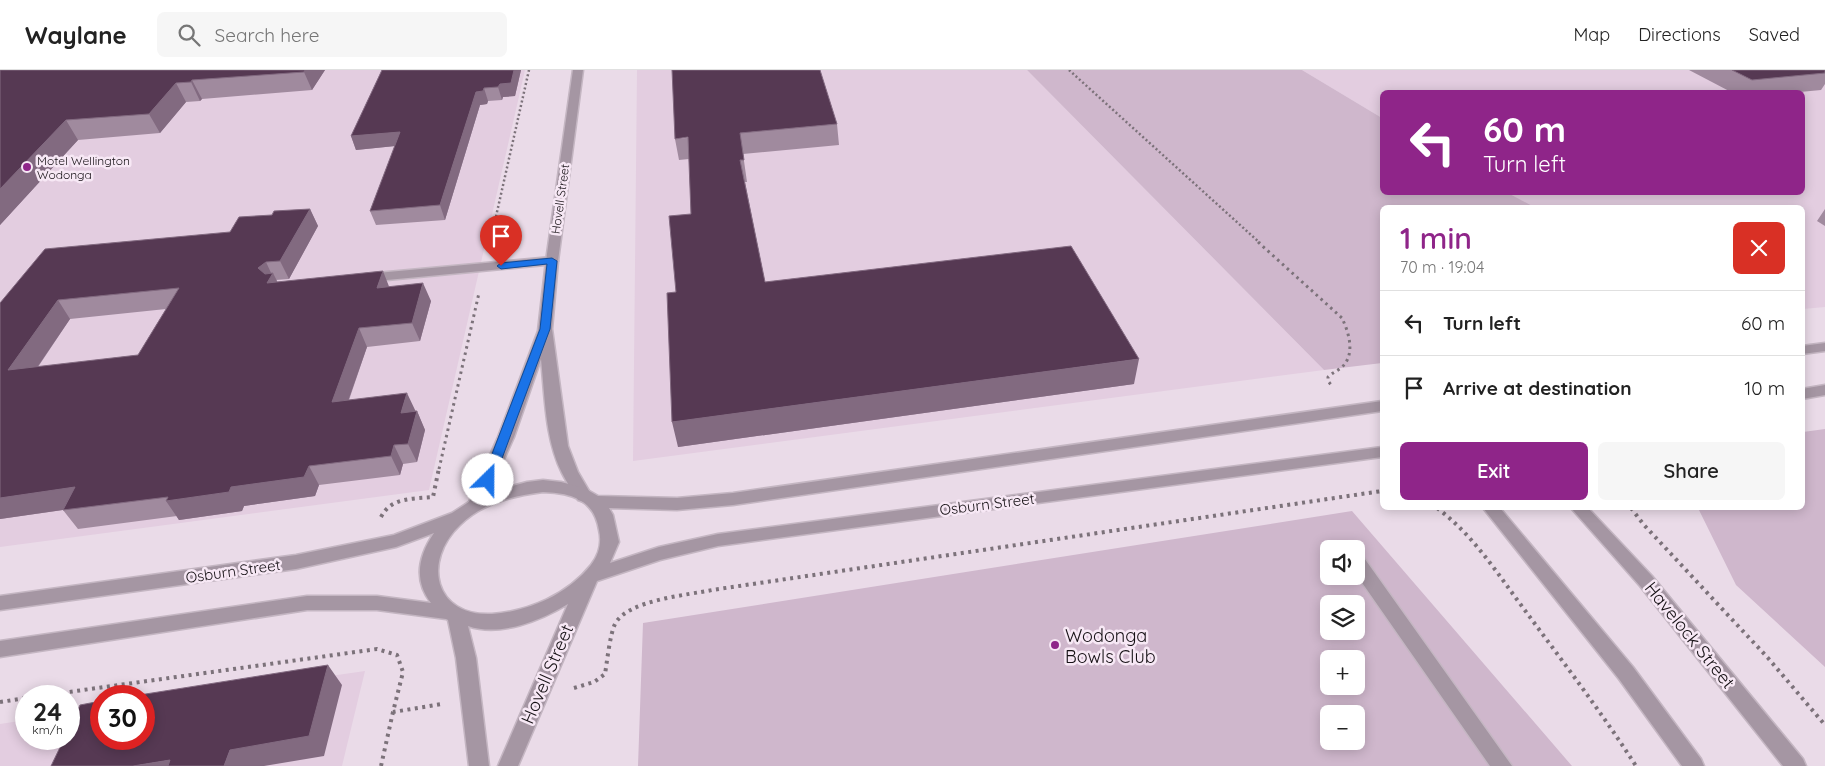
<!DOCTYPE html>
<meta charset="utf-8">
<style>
body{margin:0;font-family:Quicksand,sans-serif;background:#f6f6f6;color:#222;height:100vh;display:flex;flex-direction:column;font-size:19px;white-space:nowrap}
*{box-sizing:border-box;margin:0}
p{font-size:16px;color:#767676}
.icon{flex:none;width:28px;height:28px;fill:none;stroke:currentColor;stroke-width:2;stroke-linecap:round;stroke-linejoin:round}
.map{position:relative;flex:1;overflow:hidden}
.details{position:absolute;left:1380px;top:135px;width:425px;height:305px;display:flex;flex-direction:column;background:#fff;border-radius:8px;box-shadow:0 2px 12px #0003}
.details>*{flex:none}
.top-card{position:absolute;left:1380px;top:20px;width:425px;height:105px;border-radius:8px;box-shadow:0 2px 12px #0003;background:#8f2589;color:#fff;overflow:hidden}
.fabs{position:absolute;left:1320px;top:470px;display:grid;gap:10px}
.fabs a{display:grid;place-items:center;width:45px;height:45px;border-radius:8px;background:#fff;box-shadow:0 2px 12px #0003;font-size:25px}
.speed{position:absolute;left:15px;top:615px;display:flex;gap:10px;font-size:25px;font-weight:700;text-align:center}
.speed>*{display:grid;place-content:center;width:65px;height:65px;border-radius:50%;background:#fff;box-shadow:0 2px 12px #0003;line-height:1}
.speed small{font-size:12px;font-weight:400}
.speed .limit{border:8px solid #d22;background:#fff;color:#111}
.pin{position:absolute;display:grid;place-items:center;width:42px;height:42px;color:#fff;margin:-51px -21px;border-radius:50% 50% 50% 0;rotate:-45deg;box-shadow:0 0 5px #0007}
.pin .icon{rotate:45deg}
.me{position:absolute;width:55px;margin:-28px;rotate:23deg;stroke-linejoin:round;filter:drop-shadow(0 0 4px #0008)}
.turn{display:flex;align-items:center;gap:18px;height:105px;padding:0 20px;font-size:22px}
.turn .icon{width:65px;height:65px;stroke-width:2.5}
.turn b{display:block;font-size:35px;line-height:42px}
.round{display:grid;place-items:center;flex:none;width:52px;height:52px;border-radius:8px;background:#f6f6f6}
.summary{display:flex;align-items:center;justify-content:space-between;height:85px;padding:0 20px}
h1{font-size:30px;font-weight:600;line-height:38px;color:#8f2589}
.button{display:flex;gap:10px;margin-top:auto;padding:10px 20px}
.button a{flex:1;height:58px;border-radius:8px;background:#8f2589;color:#fff;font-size:20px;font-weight:600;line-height:58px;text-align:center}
.button a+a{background:#f6f6f6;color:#222}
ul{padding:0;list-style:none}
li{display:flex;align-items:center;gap:15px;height:65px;padding:0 20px;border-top:1px solid #e0e0e0}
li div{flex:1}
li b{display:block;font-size:19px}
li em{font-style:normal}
header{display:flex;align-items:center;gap:30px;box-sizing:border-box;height:70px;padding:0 25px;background:#fff;border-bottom:1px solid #e0e0e0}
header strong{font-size:24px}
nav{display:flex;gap:28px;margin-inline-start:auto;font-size:18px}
.search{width:350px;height:45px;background:#f6f6f6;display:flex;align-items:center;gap:12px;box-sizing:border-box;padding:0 18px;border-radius:8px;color:#767676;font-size:19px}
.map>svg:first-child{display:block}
</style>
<header>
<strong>Waylane</strong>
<div class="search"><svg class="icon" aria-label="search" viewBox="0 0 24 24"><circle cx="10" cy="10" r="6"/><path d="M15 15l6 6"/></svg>Search here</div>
<nav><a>Map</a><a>Directions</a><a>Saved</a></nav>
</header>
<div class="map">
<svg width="1825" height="696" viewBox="0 0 1825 696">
<rect width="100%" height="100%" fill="#eadbe8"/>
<path fill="#e3cde0" d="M0,0h525l-96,420 -429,57z
M637,0h390l297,300 -691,91z
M1302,0h523v237l-22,2 -1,-101h-268l-26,-15 294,-1v-100h-420v26z
M365,601l-23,95h-342v-42l26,-4v19h43v-25l32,-5v30h43v-36z"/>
<path fill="#cfb7cc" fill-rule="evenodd" d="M1027,0h275l80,48v74l126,1 26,14 -152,1v155l-58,7z
M1825,359v238l-89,-82 -38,-77h104l1,-76z
M1352,441l220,255h-934l5,-143zM1329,479h27v27h-27zM1329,534h27v27h-27zM1329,589h27v27h-27zM1329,644h27v27h-27z"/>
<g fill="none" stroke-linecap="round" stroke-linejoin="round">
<defs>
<path id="service" d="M552,187l6,4 -2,3 -190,18 -6,-4 6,-4z
M1356,483l6,2 150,211h-22l-134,-192z"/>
<path id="minor" d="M573,0h10l-25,191 -6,68 16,117 10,26 14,24 -2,4 -6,2 -6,-2c-5,-9 -11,-17 -16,-27 -17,-34 -17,-76 -21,-114l-27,78 -30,67 -2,4 -6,2 -6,-2 -2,-4 30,-67 40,-106 8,-70z"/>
<path id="tertiary" d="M1825,273v8l-23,3v-8z
M1825,315v10l-23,4v-10z
M1382,331v10l-649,94 -56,5 -68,-2 4,7 6,27 -9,21 49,-16 59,-13 664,-87v10l-664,89 -58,14 -63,21 -79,185h-20l70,-162c-28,17 -68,33 -100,22l8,32 13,108h-20l-13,-108 -8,-38 -2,-1 -69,-9h-70l-307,47v-16l307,-45h70l54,7c-18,-23 -12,-48 3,-70l-38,14 -100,22 -296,41v-14l296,-41 98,-20 58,-22 23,-15 15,-6 37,-10 16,-2 18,2 23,6 14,8 79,2 56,-5zM543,422c28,1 51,7 56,38 3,12 0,25 -8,35 -24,30 -62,46 -99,49 -58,3 -70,-53 -32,-89 22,-22 53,-29 83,-33z
M1483,438h17l133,159 68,92 3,7h-22l-63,-87z
M1571,438h17l64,68 151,183 3,7h-23l-143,-180z"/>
</defs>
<use href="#service" stroke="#c4b6c2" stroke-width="3"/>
<use href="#minor" stroke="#c4b6c2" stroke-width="3"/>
<use href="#tertiary" stroke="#c4b6c2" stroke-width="3"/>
<path stroke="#7c727a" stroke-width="2.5" stroke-dasharray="2 2.5" stroke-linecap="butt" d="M1069,0l191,173
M490,173l39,-173"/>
<path stroke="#7c727a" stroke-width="3" stroke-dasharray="2.5 4" stroke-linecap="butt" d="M1258,172l84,76c7,15 14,37 -1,50 -4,3 -9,5 -13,9v4l4,5
M439,399l40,-176"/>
<path stroke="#7c727a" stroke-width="4" stroke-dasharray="3 4.5" stroke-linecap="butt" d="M1437,438c35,26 58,62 84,97 39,53 79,105 115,161
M1631,438l13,17 124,133 57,67
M381,447c10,-20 32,-18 52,-20l6,-29
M574,618l20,-6 11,-8c2,-12 5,-40 10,-50 12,-24 73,-29 97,-34l670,-99
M40,626l337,-47 20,6 6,17 -10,40 49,-8
M0,632l26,-4
M381,696l12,-54"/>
<use href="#service" fill="#a596a3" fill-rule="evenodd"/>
<use href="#minor" fill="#a596a3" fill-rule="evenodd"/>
<use href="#tertiary" fill="#a596a3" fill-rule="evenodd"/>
</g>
<path fill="#a08a9e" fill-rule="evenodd" d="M0,0h325l-13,20 -110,9 -2,2 -14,1 -26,31 -82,7 -78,85z
M382,0h139l-6,26 -12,1 -1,3 -14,1 -1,3 -7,1 -35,115 -69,5 -6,-14 25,-65 -39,4 -5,-14z
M1689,0h136v14l-4,6 -21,2h-69z
M837,54l2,21 -96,9 4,28h-2l20,100 369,102 -456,63 -2,-155 15,-78 -2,-55 -10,1 -4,-21z
M310,139l8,17 -29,53 -13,1 1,2 112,5 42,14 -11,40 -53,6 -18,53 68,11 8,19 -8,32 -14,2 -3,11 -81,10 -4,11 -71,10 -2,5 -63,9 -2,-4 -99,13 -15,-19 -63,9v-216l230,-71 42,-17zM166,239l-28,46 -100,12 32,-48z
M1825,139v17l-8,-5z"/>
<path fill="#826a80" d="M305,0h20l-13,20 -8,-18z
M514,0h7l-6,26 -12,1 -1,3 -4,-13 2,-3z
M192,10l10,19 -2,2 -9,-19z
M176,13l10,19 -26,31 -11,-19z
M484,18l4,13 -1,3 -7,1 -35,115 -5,-15 36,-113z
M66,50l12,20 -78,85v-36z
M400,62l5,13 -49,5 -5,-14z
M310,139l8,17 -29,53 -9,-18z
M266,192l6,13 1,-2 9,18 -6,10 -18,-33z
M383,201l7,18 -13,-1z
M423,213l8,18 -11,40 -8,-18z
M58,230l12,19 -47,69 -15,-18z
M359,258l8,19 -26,74 -9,-19z
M1139,289l-5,25 -456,63 -6,-25z
M407,323l9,19 -15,1z
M417,341l8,19 -8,32 -9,-18z
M394,375l9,19 -3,11 -9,-19z
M309,396l10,19 -4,11 -71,10 -2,5 -63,9 -13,-19 65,-14z
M75,417l15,19 -90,13v-21z
M328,595l14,20 -18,71 -60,10h-40l6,-16z
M170,690l6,6h-43z"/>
<path fill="#563953" stroke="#826a80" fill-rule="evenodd" d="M0,0h305l-1,2 -112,8 -1,2 -15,1 -27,31 -83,6 -66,69z
M382,0h132l-3,13 -11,1 -2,3 -14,1 -1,3 -7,1 -36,113 -70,6 30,-79 -49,4z
M672,0h148l17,54 -97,9 4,27h-4l25,122 306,-36 68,113 -467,63 -5,-129 9,-1 -7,-76 22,-2 -3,-77 -13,2z
M1732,0h93v3l-73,7z
M310,139l-30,52 -14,1 -8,6 7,6 8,-1 -6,10 116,-12 -6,17 46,-5 -11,40 -53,5 -27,74 75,-9 -6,20 16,-2 -9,33 -14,1 -3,11 -82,10 -5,11 -73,10 -2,5 -63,9 2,-4 -105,13 12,-23 -75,11v-195l45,-54 185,-17 9,-15 33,-2 2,-4zM179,218l-41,67 -130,15 50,-70z
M328,595l-19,71 -79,14 -6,16h-56l2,-6 -37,6h-82l13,-27h5v-10l11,-24 21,-4v38h43v-43h-11z"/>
<path fill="#1a73e8" stroke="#114b97" d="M552,188l5,3 -7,68 -56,151 -6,4 -6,-4 58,-151 7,-65 -46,5 -4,-3 4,-3z"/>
<g fill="#8f2589" stroke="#f7e8f5" stroke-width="2">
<circle cx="27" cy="97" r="5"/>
<circle cx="1055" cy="575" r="5"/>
</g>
<g text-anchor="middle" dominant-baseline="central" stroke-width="5" stroke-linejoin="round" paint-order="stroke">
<g font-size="12" fill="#151014" stroke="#f7e8f5" text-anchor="start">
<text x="37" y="90">Motel Wellington<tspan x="37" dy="14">Wodonga</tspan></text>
</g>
<g font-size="12" fill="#151014" stroke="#f7e8f5">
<text transform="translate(560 129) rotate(-82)">Hovell Street</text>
</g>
<g font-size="15" fill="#151014" stroke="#f7e8f5">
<text transform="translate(987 434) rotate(-7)">Osburn Street</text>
<text transform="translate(233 501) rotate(-8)">Osburn Street</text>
</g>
<g font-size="18" fill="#151014" stroke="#f7e8f5" text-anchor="start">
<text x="1065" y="565">Wodonga<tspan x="1065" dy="21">Bowls Club</tspan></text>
</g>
<g font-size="18" fill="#151014" stroke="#f7e8f5">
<text transform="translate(1690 565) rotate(51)">Havelock Street</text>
<text transform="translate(547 604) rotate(-67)">Hovell Street</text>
</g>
</g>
</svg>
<div class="fabs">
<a><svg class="icon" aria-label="sound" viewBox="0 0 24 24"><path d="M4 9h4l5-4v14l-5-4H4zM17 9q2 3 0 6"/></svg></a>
<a><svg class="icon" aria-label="layers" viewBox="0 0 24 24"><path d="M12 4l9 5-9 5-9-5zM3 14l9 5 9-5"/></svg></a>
<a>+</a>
<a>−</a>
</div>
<div class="speed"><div>24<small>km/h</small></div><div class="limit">30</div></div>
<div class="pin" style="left:501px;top:196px;background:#d93025"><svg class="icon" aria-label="arrive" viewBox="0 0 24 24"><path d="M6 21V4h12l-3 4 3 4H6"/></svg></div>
<svg class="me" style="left:488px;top:410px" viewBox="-20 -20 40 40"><circle r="19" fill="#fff"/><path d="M0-13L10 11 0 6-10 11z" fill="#1a73e8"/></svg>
<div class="top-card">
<div class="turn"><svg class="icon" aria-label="left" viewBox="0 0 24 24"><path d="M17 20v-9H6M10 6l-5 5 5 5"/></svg><div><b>60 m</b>Turn left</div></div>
</div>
<section class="details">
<div class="summary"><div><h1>1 min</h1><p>70 m · 19:04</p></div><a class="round" style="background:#d93025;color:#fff"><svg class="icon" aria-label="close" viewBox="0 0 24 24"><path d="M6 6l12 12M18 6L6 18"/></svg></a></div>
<ul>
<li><svg class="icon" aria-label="left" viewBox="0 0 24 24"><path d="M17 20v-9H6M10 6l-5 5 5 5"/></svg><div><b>Turn left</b></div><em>60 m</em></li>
<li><svg class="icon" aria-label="arrive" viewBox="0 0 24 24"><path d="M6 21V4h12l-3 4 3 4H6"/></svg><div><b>Arrive at destination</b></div><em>10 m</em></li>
</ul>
<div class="button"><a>Exit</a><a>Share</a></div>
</section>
</div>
